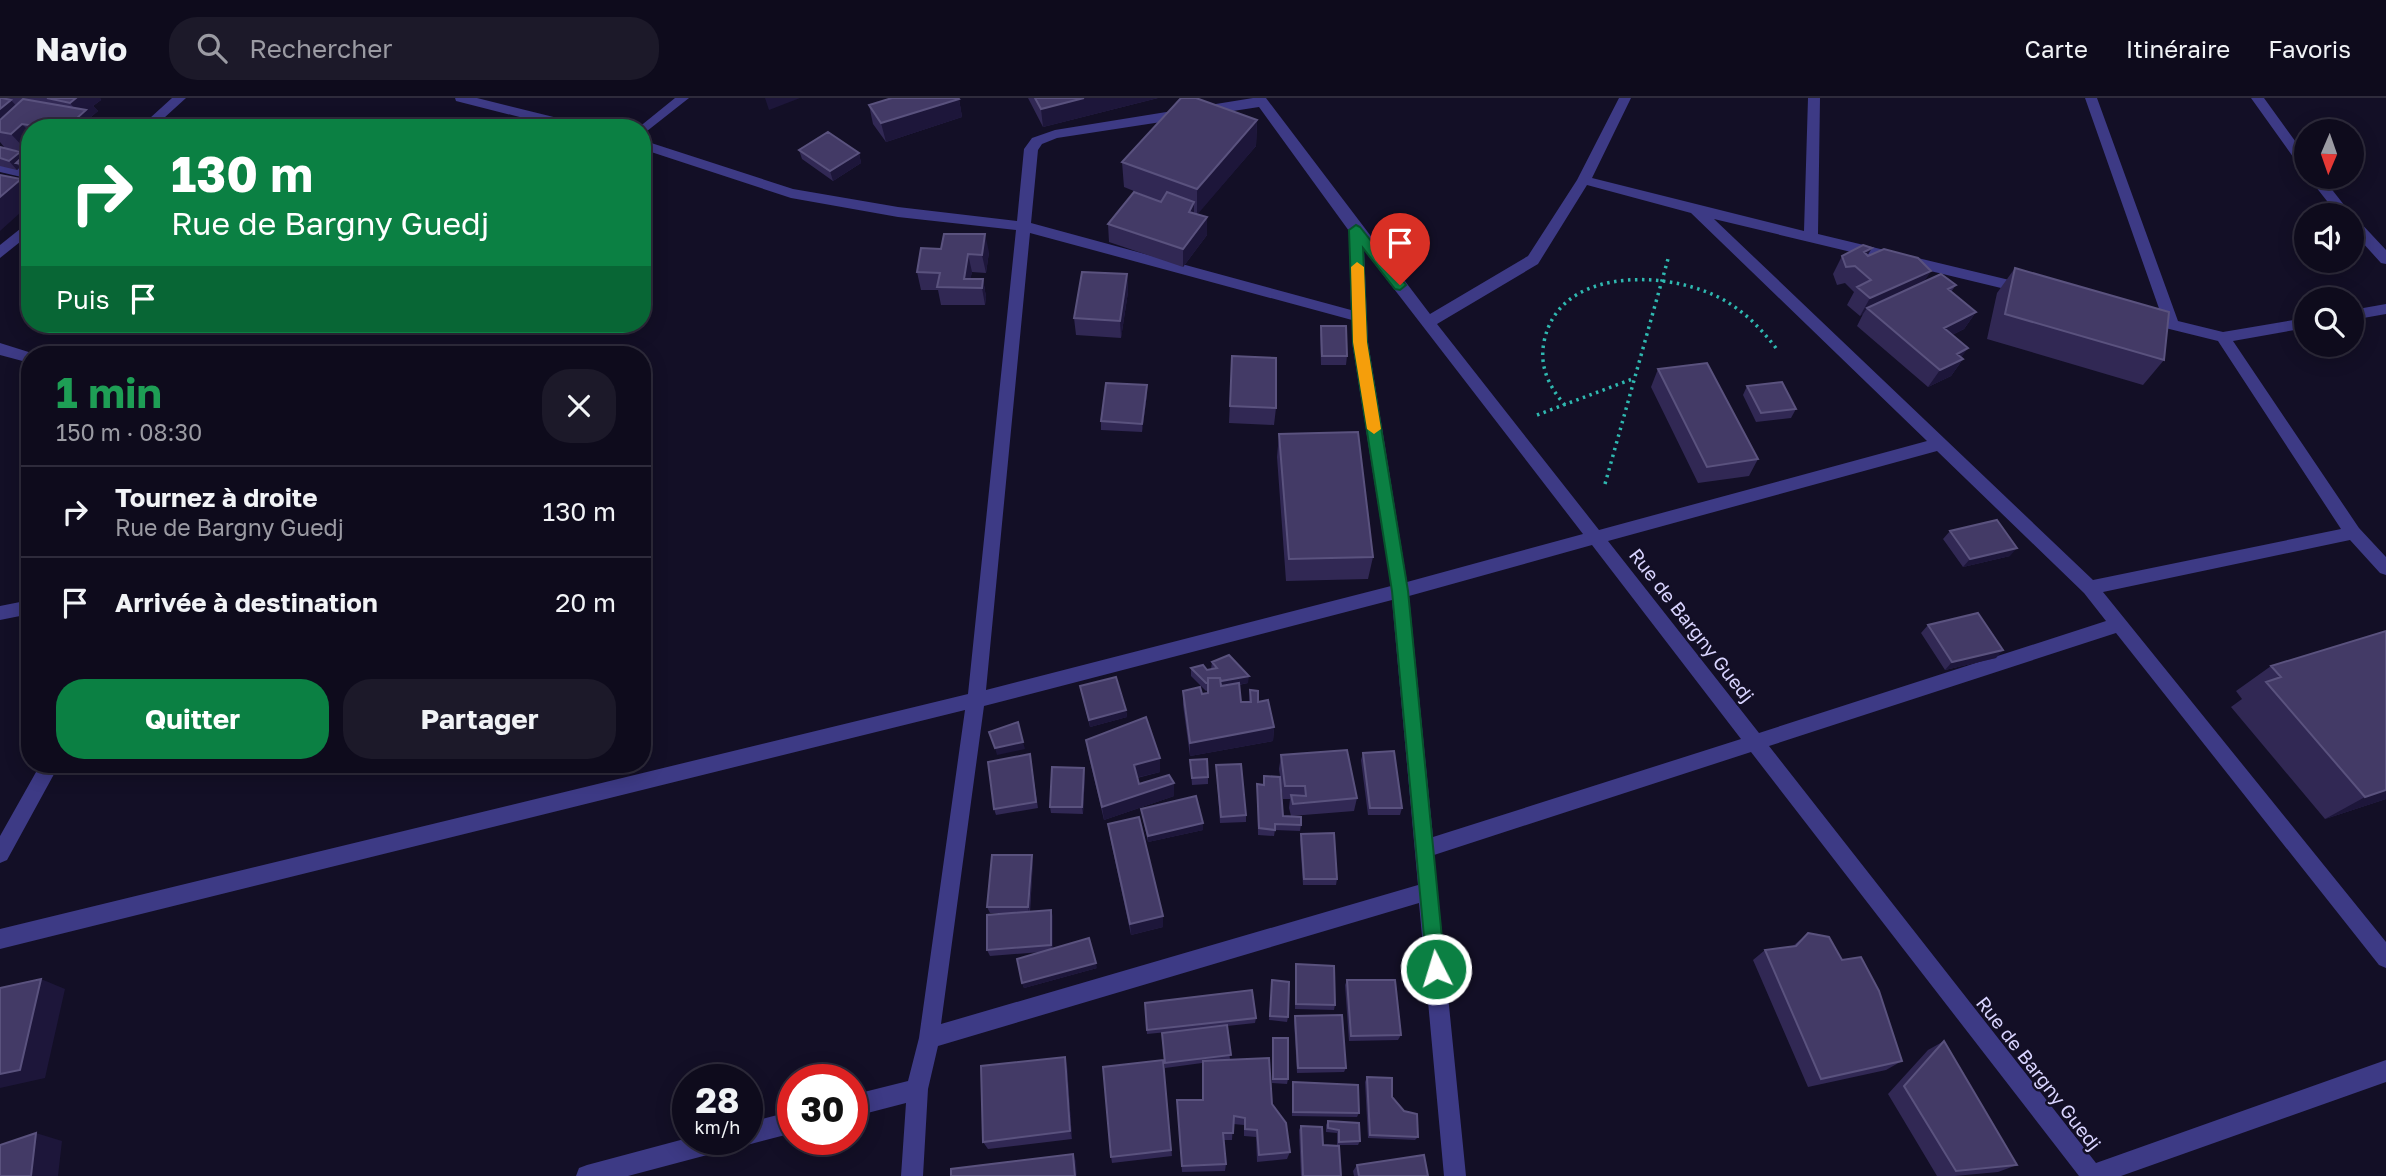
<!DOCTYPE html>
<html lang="fr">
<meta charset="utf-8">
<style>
body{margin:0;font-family:"Golos Text",sans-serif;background:#1c1929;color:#f1f3f6;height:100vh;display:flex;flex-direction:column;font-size:26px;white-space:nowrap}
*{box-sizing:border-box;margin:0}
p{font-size:23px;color:#9b9ba3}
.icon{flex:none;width:38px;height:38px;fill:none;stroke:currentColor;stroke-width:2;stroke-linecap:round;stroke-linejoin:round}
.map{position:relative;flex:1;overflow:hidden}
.drawer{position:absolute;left:21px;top:248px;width:630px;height:427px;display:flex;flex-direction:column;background:#0e0b1c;border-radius:28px;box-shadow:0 4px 18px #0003,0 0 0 2px #2e2b3b}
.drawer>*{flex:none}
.top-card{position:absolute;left:21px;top:21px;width:630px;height:214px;border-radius:28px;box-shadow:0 4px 18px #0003,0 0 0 2px #2e2b3b;background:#0b8043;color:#fff;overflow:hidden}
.needle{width:46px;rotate:182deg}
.controls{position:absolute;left:2294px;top:21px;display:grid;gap:14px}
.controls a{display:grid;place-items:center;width:70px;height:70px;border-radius:50%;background:#0e0b1c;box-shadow:0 4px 18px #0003,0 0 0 2px #2e2b3b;font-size:35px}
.speed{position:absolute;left:672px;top:966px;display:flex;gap:14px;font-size:35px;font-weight:700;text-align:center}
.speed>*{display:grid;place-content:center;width:91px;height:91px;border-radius:50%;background:#0e0b1c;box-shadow:0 4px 18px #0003,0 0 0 2px #2e2b3b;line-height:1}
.speed small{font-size:18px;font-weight:400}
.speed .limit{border:10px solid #d22;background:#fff;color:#111}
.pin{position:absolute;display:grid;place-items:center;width:60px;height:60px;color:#fff;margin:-72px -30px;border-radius:50% 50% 50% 0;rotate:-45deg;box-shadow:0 0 7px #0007}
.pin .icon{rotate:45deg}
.me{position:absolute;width:77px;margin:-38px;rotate:355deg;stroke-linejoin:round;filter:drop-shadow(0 0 5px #0008)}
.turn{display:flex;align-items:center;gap:24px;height:147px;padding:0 35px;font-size:32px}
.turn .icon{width:91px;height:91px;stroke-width:2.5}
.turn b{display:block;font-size:49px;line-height:60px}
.then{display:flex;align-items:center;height:66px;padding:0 35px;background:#0003;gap:14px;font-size:26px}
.round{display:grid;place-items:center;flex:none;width:74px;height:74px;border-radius:28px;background:#1c1929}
.headline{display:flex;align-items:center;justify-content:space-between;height:119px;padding:0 35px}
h1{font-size:42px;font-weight:700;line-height:52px;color:#1e9e55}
.cta{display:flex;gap:14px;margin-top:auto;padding:14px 35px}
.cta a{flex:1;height:80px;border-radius:28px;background:#0b8043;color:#fff;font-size:28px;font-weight:700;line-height:80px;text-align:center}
.cta a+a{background:#1c1929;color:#f1f3f6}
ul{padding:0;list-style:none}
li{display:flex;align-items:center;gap:21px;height:91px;padding:0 35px;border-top:2px solid #2e2b3b}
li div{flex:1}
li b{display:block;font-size:26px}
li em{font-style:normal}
header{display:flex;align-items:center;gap:42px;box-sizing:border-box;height:98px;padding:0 35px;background:#0e0b1c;border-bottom:2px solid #2e2b3b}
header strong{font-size:33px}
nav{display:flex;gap:38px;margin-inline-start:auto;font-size:24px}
.search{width:490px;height:63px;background:#1c1929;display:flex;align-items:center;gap:18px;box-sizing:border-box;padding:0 24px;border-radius:28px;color:#9b9ba3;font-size:26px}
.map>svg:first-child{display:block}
</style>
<header>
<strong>Navio</strong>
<div class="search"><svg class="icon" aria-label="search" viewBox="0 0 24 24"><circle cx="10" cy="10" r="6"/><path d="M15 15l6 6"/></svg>Rechercher</div>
<nav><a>Carte</a><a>Itinéraire</a><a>Favoris</a></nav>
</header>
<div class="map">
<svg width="2386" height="1078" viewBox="0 0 2386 1078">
<rect width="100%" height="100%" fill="#130f26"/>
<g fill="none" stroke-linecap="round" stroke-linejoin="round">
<path stroke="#2fb8b0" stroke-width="3.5" stroke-dasharray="2.5 4.5" stroke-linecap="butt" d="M1565,307c-16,-18 -26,-39 -21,-63 14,-74 118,-72 172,-46 25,12 43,30 60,52
M1537,317l98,-37
M1605,386l63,-225"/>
<path fill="#3d3a85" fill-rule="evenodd" d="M172,0h14l-33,30h-14z
M455,0h22l109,27 1,3h-24l-107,-27z
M675,0h14l-47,37v-7h-4z
M1253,0h13l164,216 98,-58 49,-76 42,-82h12l-39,80 212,53 4,-133h12l-2,136 208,50 7,5 -2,4 -5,1 -312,-75 379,361 248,-51 -123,-188 -73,-18 -7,-5 7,-5 17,4 -77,-219h12l81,223 45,11 83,-14v10l-73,13 126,187 27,29v18l-6,-2 -30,-33 -247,52 283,350v26l-7,-3 -263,-332 -347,113 327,417 290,-103v22l-265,94h-42l-328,-424 -317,103 32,321h-22l-25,-273 -481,143 -10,43 -5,87h-22l5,-73 -54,14v-22l56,-14 11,-43 46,-328 -965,239v-20l968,-235 48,-464 -118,-13 -107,-19 -149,-49v-9l151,49 105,18 119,14 7,-72 8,-11 23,-8zM1259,9l90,124 2,79 -320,-87 7,-73 4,-6 15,-6zM1587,87l104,28 236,228 -328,89 -162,-206 101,-60zM1030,135l322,87v22l39,244 -405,104zM1364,152l219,284 -176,48 -39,-240zM1937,353l147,142 22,28 -347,112 -151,-192zM1592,447l149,194 -308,98 -24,-241zM1392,502l26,285 -477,139 43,-318z
M2251,0h13l42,58v13l-5,-1z
M0,66l30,6v9l-30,-7z
M2308,79h14l30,38h-14z
M2352,119l5,2 29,31v14l-5,-1 -29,-32z
M30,123v13l-30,24v-13z
M2386,206v10l-34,6v-10z
M0,245l35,11 1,1h-6v8l-30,-8z
M30,502v14l-30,6v-14z
M40,667h19l-52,95 -7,3v-27z
M793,1013v22l-46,12 -8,-3 -1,-3h9v-16z
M688,1040l49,1 -3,8 -8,3 -98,26h-52l3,-8 8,-3z"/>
</g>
<path fill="#312854" d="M0,0h100l1,2 -8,6 5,5 -7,6 9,11h-70v22l-2,2 -20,-3 16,7 6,-6v23l-5,-1 -5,-5 -3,3 -17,-4v-19l5,1 -5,-6z
M1028,0h130l-115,29z
M959,1l3,18 -76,25 -13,-18 -4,-19z
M1257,22l-1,26 -59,68 10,3v18l-24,32 -74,-25 -1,-18 53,-22 -37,-15 -2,-25z
M799,52l60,3 2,10 -28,18 -31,-22z
M921,150l68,4 -3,21 -14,-1 -2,7h13l3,18 -1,8h-44l-3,-15h-17l-4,-18z
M1868,157l63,16 -7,10 32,4 -5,7 25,20 -12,17 -12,6 9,22 2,2 -12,17 -23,11 -71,-61 6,-12 -3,2 -13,-11 7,-13 -9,-9 -8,2 -4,-11 9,-18z
M2015,170l149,92 -21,25 -156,-46 10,-46z
M1127,176l1,18 -7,46 -45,-3 -2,-17z
M1321,228l26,30 -1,9h-25l-1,-30z
M1232,258l44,52 -2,17 -45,-2z
M1658,271l100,90 -9,17 -51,7 -47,-96z
M1747,288l49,23 -5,9 -35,4 -13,-27z
M1147,296l-5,38 -41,-2v-9z
M1279,336l94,123 -5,22 -82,2 -9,-124z
M1950,433l60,25 -47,11 -20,-28z
M1928,527l68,33 -51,12 -24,-37z
M1212,564l36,21 -9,2 2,17h8l1,-12 24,37 -1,14 -83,15 -7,-51v-14l19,3 6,-1v-3l-2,1 -15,-15v-8l16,2 4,-1z
M2271,568l115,133 -61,20 -94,-112 11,-8 -6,-8z
M1080,588l46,24 1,7 -37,10z
M1086,642l74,18v14l-23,6 2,6 35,-1v13l-70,24 -16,-67z
M1363,655l39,55 -2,7h-32l-7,-55z
M1281,657l76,43 -3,13 -63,5 -2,-8 1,-9h-7l-4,-30z
M1190,662l18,17v7l-16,1z
M1031,663l7,47 -42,7 -2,-6z
M1216,667l30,50v7l-26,1z
M1085,676l-2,40 -32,-1 -1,-6z
M1264,678l19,40 18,9 -1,6 -25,-1 -1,6 -16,-1 -1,-51 7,1z
M1141,711l62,14v7l-55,12z
M1108,726l55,103 -32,8 -21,-98z
M1301,736l36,45 -1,6h-33l-3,-45z
M1033,763l-3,51 23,4v33l44,19 -73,20 -2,-5 20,-31 -52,4 -3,-6 28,-37h-25l-3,-6z
M1808,835l34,27 60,101 -16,9 -78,17 -55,-127 12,-10 28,-4z
M1296,866l39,41 -1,5 -39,-1v-39z
M1272,882l16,37 -1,5 -18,-2z
M1347,882l54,55 -3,5 -49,1 -4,-56z
M1145,905l111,15 -1,5 -28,3 3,34 42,44 18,48 -3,7 -30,3 -1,-25 -12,-1v-11l-11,-1 -1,16h-8l2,24 -1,7 -43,1 -5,-72h26l-1,-37 -37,5 -3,-35 16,-2 -31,3z
M1295,918l51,52 -2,4 -47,1 -3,-52z
M1273,940l15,41 -1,5 -15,-1z
M1944,943l73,124 -19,7 -43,4h-18l-49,-82 40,-44z
M1163,962l9,96 -60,7 -1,-6z
M1067,967l5,74 -84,10 -5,-7z
M1367,979l25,20 26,40 -3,3 -47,-2 -3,-56z
M1293,984l66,31 -2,4 -65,-1v-29z
M1328,1023l32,20 -2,4h-21v-12l-11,-1v-7z
M1301,1028l22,19 18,31h-40l-2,-46z
M1357,1067l71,11h-74l-1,-5z"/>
<path fill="#1d163a" d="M76,0h24l1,2 -8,6 5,5 -7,6 9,11h-34l14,-13 -10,-12z
M765,0h35l-31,12z
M1084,0h74l-115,29 -2,-18z
M0,1l11,1 16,18 -27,14z
M959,1l3,18 -76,25 -5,-19z
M1257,22l-1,26 -59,69v-26z
M22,26l8,8v18l-2,2 -17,-18z
M20,54l8,9 -12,2 4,4 -3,3 -8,-9z
M859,55l2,10 -28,18 -3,-10z
M21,81l9,9v16l-30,27v-34z
M1194,104v18l-5,-8z
M1207,119v18l-24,32v-18z
M985,136l4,18 -3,21 -4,-18z
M1872,150l-10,17 2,-13z
M968,156l4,18 -3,15 -5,-8z
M1931,173l-12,18 -52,19 -4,6 -3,2 10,-18z
M1127,176l1,18 -7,46 -1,-17z
M983,181l3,18 -1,8 -3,-17z
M1976,214l-12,17 -32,16 12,-17z
M1968,250l-9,13 4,-2 -12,17 -23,11 12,-17 17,-16z
M1147,287v9l-5,38v-8z
M2017,450l-7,8 -47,11 7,-8z
M2003,552l-7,8 -51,12 7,-8z
M1249,578l-1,7 -40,7v-7z
M1126,612l1,7 -37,10 -1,-7z
M1274,629l-1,14 -83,15v-13z
M1023,644l2,7 -28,6 -2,-7z
M1160,660v14l-25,6 -1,-13z
M1084,670l1,6 -2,40 -1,-7z
M1174,685v13l-70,24 -2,-13z
M2386,692v9l-61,20 40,-22z
M1203,725v7l-55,12v-6z
M1032,757l1,6 -4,52 -1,-6z
M1051,812l2,6v35l-2,-6z
M1163,818v11l-32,8 -1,-11z
M1096,865l1,5 -73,20 -2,-5z
M41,881l24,10 -20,89 -45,10v-14z
M1065,959l2,8 5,74 -2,-8z
M36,1035l26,8 -4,35h-27z
M1073,1056l3,7 1,15h-2z"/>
<path fill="#433a66" stroke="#5a527e" stroke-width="2" d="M0,0h2l9,2 -11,9z
M47,0h29l-6,5z
M892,0h66l1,1 -78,24 -12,-18z
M1035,0h49l-43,11z
M1181,0h15l61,22 -60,69 -75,-27z
M23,1l63,11 -20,18h-19l-25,-4 -11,10 -11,-2v-12z
M828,34l31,21 -29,18 -31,-21z
M0,49l20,5 -11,9 -9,-3z
M30,52v15l-14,-2z
M0,77l21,4 -21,18z
M1134,94l27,10 6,-10 27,10 -5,10 18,5 -24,32 -75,-25z
M944,136h41l-3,21 -14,-1 -4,25h19l-1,9 -45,-1 3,-14 -23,-1 4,-24 20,1z
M1863,147l9,3 -8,4 4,4 16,-7 34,9 13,13 -61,27 -13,-11 14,-7 -16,-14 -9,1 -4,-11z
M2015,170l154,44 -5,48 -159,-46z
M1082,174l45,2 -7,47 -46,-3z
M1941,176l15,11 -8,4 28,23 -32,16 24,20 -11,6 6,5 -23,11 -73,-62z
M1321,228h25l1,30h-25z
M1232,258l44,2v50l-46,-2z
M1707,265l51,96 -51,8 -49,-98z
M1782,284l14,27 -35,4 -14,-27z
M1106,285l41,2 -5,39 -41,-3z
M1358,334l15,125 -84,2 -10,-125z
M1997,422l20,28 -47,11 -20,-28z
M1978,515l25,37 -51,12 -24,-37z
M2386,533v159l-21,7 -99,-115 15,-5 -10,-11z
M1229,557l20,21 -28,5 -1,-3h-12v5h-2l-15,-15 12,-3 4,5 10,-2 -5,-6z
M1116,579l10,33 -37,10 -9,-34z
M1208,580h12l1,8 18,-3 2,19h10l-1,-12 8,1v11l10,-2 6,27 -84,16 -7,-52 17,-4 2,7 6,-1z
M1146,619l14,41 -26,7 5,19 30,-9 5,8 -72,24 -16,-67z
M1018,624l5,20 -28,6 -6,-16z
M1347,652l10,48 -64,6 -2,-9 15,1 -1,-10h-20l-4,-31z
M1394,653l8,57h-32l-7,-55z
M1030,656l6,48 -42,7 -6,-47z
M1207,661l1,18 -16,1 -2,-18z
M1241,666l5,51 -25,2 -5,-52z
M1052,669l32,1 -2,39h-32z
M1264,678l16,1 3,39 18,1v8l-26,-1v6l-16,-2 -2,-44 7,1z
M1196,698l7,27 -55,13 -7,-27z
M1139,719l24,99 -33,8 -22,-100z
M1334,735l3,46h-33l-3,-45z
M992,757h40l-4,52h-41z
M1051,812v35l-64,5v-35z
M1808,835l21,4 13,23 19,-3 18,34 23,70 -81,18 -56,-129 31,-4z
M1089,840l7,25 -74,20 -5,-24z
M1296,866l38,2 1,39 -39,-1z
M41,881l-21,91 -20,4v-86z
M1272,882l17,2 -1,35 -18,-1z
M1347,882h48l6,55 -50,1z
M1252,892l4,28 -109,12 -2,-27z
M1342,917l4,53h-48l-3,-52z
M1227,927l4,30 -66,8 -3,-30z
M1273,940h15v41h-15z
M1944,943l73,124 -61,6 -52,-85z
M1065,959l5,74 -87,11 -2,-76z
M1269,960l3,46 14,19 4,29 -31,3 -2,-25 -12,-1v-11l-11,-2 -1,17h-10l3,31 -44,2 -5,-66h26v-39z
M1163,962l8,90 -60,7 -8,-90z
M1367,979l25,1v19l12,14 13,3 1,23 -48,-2z
M1293,984l65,3 1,28 -66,-1z
M1328,1023l31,2 1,18 -21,1v-12l-11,-2z
M1301,1028l21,1 1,18 16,1 2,30h-38z
M36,1035l-5,43h-31v-31z
M1073,1056l2,22h-124v-7z
M1424,1057l4,21h-69l-2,-11z"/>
<path fill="#0b8043" stroke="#07532c" stroke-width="2" d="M1356,127l4,2 46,58 -6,5 -5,-1 -32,-41 4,94 41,249 37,378 -2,6 -7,3 -6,-3 -3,-6 -35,-378 -39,-249 -4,-112z"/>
<path fill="#f59e0b" d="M1357,164l7,5 3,75 14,87 -7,5 -7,-5 -14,-87 -2,-75z"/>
<g text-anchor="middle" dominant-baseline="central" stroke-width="5" stroke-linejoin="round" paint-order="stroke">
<g font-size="19" fill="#d9d4ff" stroke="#130f26">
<text transform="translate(1692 527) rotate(52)">Rue de Bargny Guedj</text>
<text transform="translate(2039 975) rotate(52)">Rue de Bargny Guedj</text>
</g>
</g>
</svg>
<div class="controls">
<a><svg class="needle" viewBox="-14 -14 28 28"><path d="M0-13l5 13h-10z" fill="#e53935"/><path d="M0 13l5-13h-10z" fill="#9b9ba3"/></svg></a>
<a><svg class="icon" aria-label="sound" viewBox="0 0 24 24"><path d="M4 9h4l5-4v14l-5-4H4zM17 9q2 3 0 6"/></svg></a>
<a><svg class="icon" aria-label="search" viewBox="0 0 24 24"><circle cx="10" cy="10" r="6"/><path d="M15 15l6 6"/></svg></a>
</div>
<div class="speed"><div>28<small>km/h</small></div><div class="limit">30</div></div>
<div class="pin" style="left:1400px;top:187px;background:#d93025"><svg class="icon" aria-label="arrive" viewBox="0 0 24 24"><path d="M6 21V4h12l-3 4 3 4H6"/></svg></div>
<svg class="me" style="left:1436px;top:871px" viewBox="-20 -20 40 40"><circle r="17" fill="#0b8043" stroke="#fff" stroke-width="3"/><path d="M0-11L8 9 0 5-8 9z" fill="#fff"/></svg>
<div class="top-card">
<div class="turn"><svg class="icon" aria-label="right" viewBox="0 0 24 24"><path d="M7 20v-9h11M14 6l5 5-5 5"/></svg><div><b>130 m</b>Rue de Bargny Guedj</div></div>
<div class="then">Puis<svg class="icon" aria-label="arrive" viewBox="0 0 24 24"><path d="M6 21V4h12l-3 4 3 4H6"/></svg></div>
</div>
<section class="drawer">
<div class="headline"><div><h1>1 min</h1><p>150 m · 08:30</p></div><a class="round"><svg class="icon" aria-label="close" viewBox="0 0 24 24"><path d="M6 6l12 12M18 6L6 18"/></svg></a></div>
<ul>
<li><svg class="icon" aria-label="right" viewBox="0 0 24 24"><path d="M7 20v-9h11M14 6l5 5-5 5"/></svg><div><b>Tournez à droite</b><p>Rue de Bargny Guedj</p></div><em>130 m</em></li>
<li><svg class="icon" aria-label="arrive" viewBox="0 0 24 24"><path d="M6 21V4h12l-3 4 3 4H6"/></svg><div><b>Arrivée à destination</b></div><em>20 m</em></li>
</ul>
<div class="cta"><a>Quitter</a><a>Partager</a></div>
</section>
</div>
